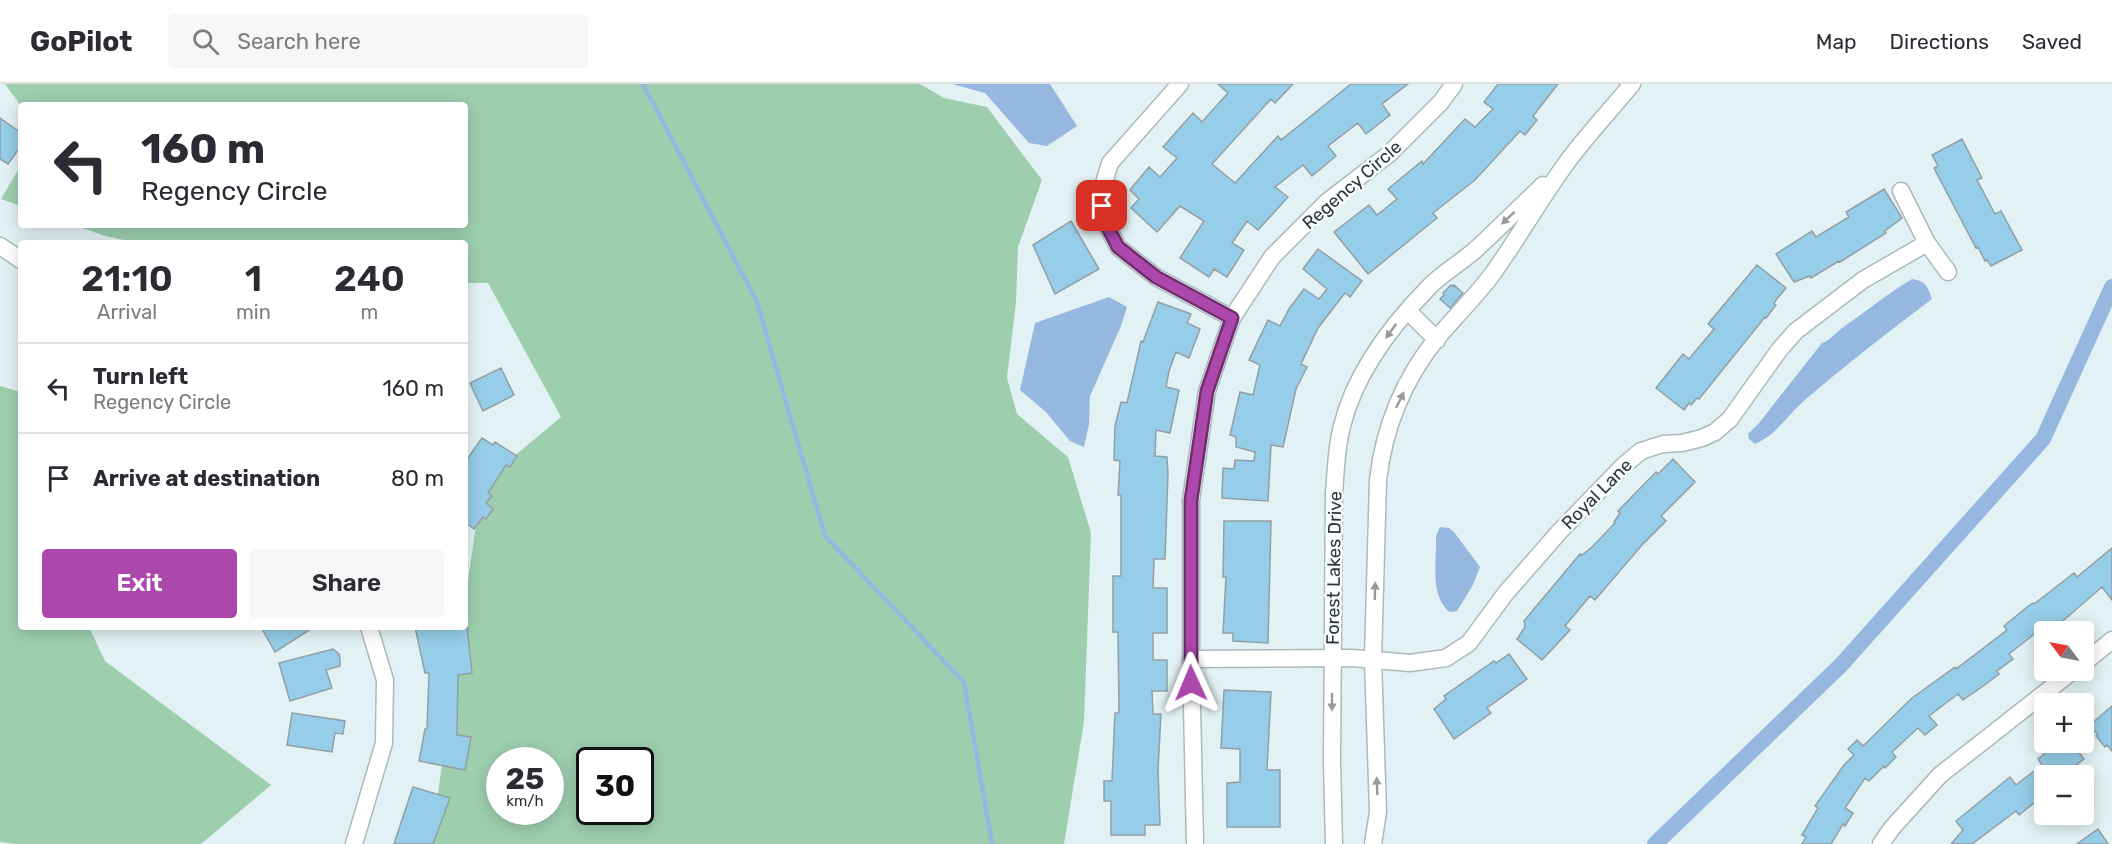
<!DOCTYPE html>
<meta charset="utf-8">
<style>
body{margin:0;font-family:Rubik,sans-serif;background:#f7f7f7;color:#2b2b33;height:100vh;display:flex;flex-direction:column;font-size:22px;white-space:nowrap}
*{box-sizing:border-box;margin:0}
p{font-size:20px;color:#7c7c81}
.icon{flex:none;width:33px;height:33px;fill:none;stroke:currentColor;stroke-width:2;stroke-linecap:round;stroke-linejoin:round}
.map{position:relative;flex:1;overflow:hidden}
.panel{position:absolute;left:18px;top:156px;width:450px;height:390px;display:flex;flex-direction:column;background:#fff;border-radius:6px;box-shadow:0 3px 15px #0003}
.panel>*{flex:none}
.banner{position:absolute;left:18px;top:18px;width:450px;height:126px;border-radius:6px;box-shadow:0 3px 15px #0003;background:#fff;color:#2b2b33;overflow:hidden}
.needle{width:39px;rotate:302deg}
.tools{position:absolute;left:2034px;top:537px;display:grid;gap:12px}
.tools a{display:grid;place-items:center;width:60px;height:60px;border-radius:6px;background:#fff;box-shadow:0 3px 15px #0003;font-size:30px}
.speed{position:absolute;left:486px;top:663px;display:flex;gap:12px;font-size:30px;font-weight:700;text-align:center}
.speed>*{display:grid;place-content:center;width:78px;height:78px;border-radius:50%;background:#fff;box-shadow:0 3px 15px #0003;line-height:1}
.speed small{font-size:15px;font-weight:400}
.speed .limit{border:3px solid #111;border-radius:9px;background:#fff;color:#111}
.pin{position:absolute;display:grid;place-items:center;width:51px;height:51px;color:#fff;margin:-26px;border-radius:12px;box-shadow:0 3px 9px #0006}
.me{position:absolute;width:66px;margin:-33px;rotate:359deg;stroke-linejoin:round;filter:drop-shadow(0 0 4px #0008)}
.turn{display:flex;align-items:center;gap:21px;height:126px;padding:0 24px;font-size:27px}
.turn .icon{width:78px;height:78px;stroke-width:2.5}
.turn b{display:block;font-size:42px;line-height:51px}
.eta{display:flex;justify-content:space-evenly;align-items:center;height:102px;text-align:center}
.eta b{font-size:36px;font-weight:600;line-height:42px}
.cta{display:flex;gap:12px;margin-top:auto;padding:12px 24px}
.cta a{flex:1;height:69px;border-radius:6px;background:#ac47ac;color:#fff;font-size:24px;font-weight:600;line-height:69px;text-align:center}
.cta a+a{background:#f7f7f7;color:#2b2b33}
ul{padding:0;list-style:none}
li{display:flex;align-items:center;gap:18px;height:90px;padding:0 24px;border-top:2px solid #e1e1e2}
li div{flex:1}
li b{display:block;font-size:22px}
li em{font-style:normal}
header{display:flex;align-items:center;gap:36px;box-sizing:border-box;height:84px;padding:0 30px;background:#fff;border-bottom:2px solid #e1e1e2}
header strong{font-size:28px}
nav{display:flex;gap:33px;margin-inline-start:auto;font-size:21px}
.search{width:420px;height:54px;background:#f7f7f7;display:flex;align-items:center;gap:15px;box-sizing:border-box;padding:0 21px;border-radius:6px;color:#7c7c81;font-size:22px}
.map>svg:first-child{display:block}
</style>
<header>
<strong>GoPilot</strong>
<div class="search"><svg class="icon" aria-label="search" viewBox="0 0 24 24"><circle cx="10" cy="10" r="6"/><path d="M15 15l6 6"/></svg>Search here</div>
<nav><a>Map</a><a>Directions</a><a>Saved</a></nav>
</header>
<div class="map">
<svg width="2112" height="760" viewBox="0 0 2112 760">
<rect width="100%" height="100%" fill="#e2f2f4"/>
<path fill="#9dcfaf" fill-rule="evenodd" d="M5,0h915l24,14 43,9 55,73 -24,67 -2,55 -9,76 10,36 51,43 23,76 -7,189 -20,122h-633l30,-217h4v-25l17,-119 79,-66 -73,-134h-23v-40h-326l-34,-7 -31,-11h391v-120l-444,1zM500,676h50v52h-50zM590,676h50v52h-50z
M21,81v41l-20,-7z
M0,302l21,6v235h68l16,34 166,124 -70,59h-185l-16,-2z"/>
<path fill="#96b7e0" d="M952,0h98l27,42 -30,20 -18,-3 -44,-50z
M1912,195c14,2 16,8 20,20 -43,32 -85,65 -126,100 -18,15 -29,36 -51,45l-6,-5 -1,-5 11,-11 63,-80c9,-3 12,-9 19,-14 24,-17 46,-35 71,-50z
M1109,213l18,10 -6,19 -31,70 -1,28 -5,23 -14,-6 -24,-29 -26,-22 15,-67z
M1440,443l9,1 5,4 26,35 -7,18 -16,26 -7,1c-21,-16 -13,-53 -14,-76z"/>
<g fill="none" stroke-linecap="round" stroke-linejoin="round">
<path stroke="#96b7e0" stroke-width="4.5" d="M643,0l114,218 68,234 139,146 28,162"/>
<path stroke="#96b7e0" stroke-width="16" d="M1655,760l186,-179 202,-226 69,-152"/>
</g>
<path fill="#96cde8" stroke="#939fa6" stroke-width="1.5" d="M1218,0h75l-18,19 -4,-4 -59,65 23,19 43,-47 3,4 70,-56h57l-26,20 8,11 -24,19 -8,-11 -30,23 8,10 -24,20 -9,-11 -28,22 13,10 -30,33 -11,-9 -15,22 12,7 -17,27 -13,-8 -5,8 -29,-19 24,-37 -24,-15 -23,26 -26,-24 8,-9 -9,-9 19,-23 11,10 17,-19 -14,-11 30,-34 9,9 26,-29z
M1498,0h60l-25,32 4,4 -12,15 -5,-4 -45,49 -42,33 4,5 -69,56 -34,-42 35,-27 8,10 20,-16 -9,-10 34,-28 1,3 42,-45 10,8 18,-18 -9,-7z
M0,34l21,15v13l-13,18 -8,-5z
M1962,55l20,39 -5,2 18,34 6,-3 21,39 -31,16 -4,-6 -2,1 -7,-14 -2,1 -42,-80 4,-2 -6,-11z
M1884,105l18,29 -17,13 1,2 -46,29 -1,-1 -28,17 -1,-2 -16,6 -18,-28 36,-23 4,6 33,-20 -3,-5z
M1071,137l28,48 -44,25 -22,-49z
M1318,165l44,32 -12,16 -5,-4 -27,35 -17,36 6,3 -11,22 -13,58 -12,-2 -3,56 -46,-3 1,-30 11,1 1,-9 19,1 1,-9 -19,-5v-10l-6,-2 10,-43 13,3 7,-30 -11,-5 19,-40 12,6 9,-17 15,-20 15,10 8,-10 -24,-20z
M1757,181l29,23 -10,12 -2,4 2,1 -10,13 -1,-1 -66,82 -2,-1 -6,7 -2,-2 -5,7 -28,-22 27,-34 6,5 25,-30 -6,-5z
M1451,201l2,1 1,-1 9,8 -13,15 -10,-9 4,-4 -1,-2z
M1158,218l33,12 -4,9 13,6 -11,29 -13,-6 -7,19 -3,16 13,3 -9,43 -14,-3 -1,26 12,1 1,16 -3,86h-11l-1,29h14v45h-14v27h14v31h-15l1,23h8l-3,55 2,56h-15v10h-34v-34h-7v-20h8l3,-68h4l-1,-81h-5v-56h8v-81h-3l2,-34 -6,-1 1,-34 6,-24 6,1 14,-62 2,1z
M501,284l13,27 -31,16 -13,-28z
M482,354l11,7 2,-3 22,14 -7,11 -4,-2 -18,28 4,3 -6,7 7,6 -7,10 -3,-2 -9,12 -9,-7v-60z
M1673,375l22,23 -34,34 5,5 -24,24 -47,55 -5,-4 -25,30 5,4 -28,30 -25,-21 8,-12 -1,-6 56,-67 2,1 10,-8 23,-24 -1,-1 6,-9 -2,-2 38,-39 2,2z
M1224,437h47l-3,122 -35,-2v-8h-10l3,-56h-3z
M2112,464v52l-10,-13 -52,45h-13l-28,22 4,5 -16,12 2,3 -13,10 -23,16 -5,-6 -29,22 8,9 -12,10 -7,-7 -26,24 4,5 -11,11 -1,-2 -15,15 -4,-3 -20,30 8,5 -8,13 -2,-2 -12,20h-29l4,-7 -4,-2 16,-27 -3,-2 29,-41 10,-10 -6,-6 9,-9 6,6 49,-48 43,-31 1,2 51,-39 -3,-4 23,-19 6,-4 1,1 40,-31 3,4z
M261,543h53l-39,25z
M415,543h52l5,46 -14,2 -1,60 14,2 -6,33 -46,-9 6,-32h2l2,-56h-4z
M333,565l6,5 1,5v7l-14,4 6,18 -42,13 -11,-38z
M1509,570l18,25 -40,29 4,5 -37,26 -20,-30 12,-10 -2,-3 50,-35 2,2z
M1224,606l47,2 -4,78h13v57h-53v-44l13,-1v-33l-19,-1z
M2112,622v45l-5,-6 -2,2 -9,-11 2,-1 -8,-10z
M292,629l53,8 -2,13 -8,-1 -3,19 -45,-7z
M2060,658h11l13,17 -22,17h-18v19l-25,20 -3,-4 -44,33h-21l12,-14 -7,-9 54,-44 6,8 22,-17 4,-3 -4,-6z
M413,703l37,11 -17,46h-39z
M2098,745l10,15h-31z"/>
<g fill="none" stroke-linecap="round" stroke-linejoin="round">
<defs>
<path id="street" d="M1180,0l-70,79 -9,30 3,27 14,27 38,30 76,41
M1901,107l26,52 21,29
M0,162l21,14
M1408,227l29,29
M1191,575l161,-1 58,5 36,-5 23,-15 36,-49 55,-63 63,-65 18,-15 22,-7 19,-1 20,-5 13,-6 15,-13 50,-70 16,-18 67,-51 64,-37
M2084,579l28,-23
M354,760l30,-101 1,-63 -16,-53
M1195,760l-4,-185v-159l16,-109 25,-73 40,-61 56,-56 61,-47 52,-52 13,-18
M1334,760l-2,-84 2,-267c2,-22 2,-45 8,-67 13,-53 49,-100 86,-138 13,-14 31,-24 46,-37 24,-22 46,-44 69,-66
M1373,760l5,-32 -5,-153 5,-179c6,-52 26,-101 59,-142 18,-21 37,-40 54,-62 26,-36 48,-75 74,-111 20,-28 45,-54 67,-81
M1881,760l11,-16 48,-53 134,-105"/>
</defs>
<use href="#street" stroke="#abbabc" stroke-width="19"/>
<use href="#street" stroke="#fff" stroke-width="16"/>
</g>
<defs><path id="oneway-solid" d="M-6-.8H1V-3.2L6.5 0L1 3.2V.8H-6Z" transform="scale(1.5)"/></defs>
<g fill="#969a9a">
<use href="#oneway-solid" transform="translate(1508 134) rotate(137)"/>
<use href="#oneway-solid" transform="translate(1391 247) rotate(126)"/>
<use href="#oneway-solid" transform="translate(1400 316) rotate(-64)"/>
<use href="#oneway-solid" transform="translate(1375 507) rotate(-88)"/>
<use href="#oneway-solid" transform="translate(1332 618) rotate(90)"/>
<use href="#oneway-solid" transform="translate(1377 702) rotate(-92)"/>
</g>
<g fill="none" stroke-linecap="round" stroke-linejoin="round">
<defs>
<path id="route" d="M1102,122l2,14 14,27 38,30 76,41 -25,73 -16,109v183"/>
</defs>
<use href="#route" stroke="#702e70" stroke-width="15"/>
<use href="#route" stroke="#ac47ac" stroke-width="10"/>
</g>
<g text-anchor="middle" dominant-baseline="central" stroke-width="5" stroke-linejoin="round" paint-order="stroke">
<g font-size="18" fill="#2e3535" stroke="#f7fdfe">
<text transform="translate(1352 101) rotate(-41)">Regency Circle</text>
<text transform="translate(1597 410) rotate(-45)">Royal Lane</text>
<text transform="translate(1334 484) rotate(-89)">Forest Lakes Drive</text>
</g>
</g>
</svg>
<div class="tools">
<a><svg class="needle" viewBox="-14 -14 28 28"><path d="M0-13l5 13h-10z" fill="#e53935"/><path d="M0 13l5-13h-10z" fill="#7c7c81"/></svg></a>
<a>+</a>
<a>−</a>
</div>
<div class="speed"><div>25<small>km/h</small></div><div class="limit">30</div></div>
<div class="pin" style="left:1102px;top:122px;background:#d93025"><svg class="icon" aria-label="arrive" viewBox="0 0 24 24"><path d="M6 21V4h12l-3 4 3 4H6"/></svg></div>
<svg class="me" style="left:1191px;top:599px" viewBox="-20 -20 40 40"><path d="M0-17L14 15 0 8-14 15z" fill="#ac47ac" stroke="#fff" stroke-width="4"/></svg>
<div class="banner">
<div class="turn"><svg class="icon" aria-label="left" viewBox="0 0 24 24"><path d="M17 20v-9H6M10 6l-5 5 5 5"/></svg><div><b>160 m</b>Regency Circle</div></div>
</div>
<section class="panel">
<div class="eta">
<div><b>21:10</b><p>Arrival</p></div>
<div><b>1</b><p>min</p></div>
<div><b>240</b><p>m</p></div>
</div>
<ul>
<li><svg class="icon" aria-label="left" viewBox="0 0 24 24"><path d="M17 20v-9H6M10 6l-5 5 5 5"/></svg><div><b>Turn left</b><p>Regency Circle</p></div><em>160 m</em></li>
<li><svg class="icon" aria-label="arrive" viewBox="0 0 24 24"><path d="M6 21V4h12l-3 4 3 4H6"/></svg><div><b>Arrive at destination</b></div><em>80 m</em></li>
</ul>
<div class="cta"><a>Exit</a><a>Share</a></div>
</section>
</div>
